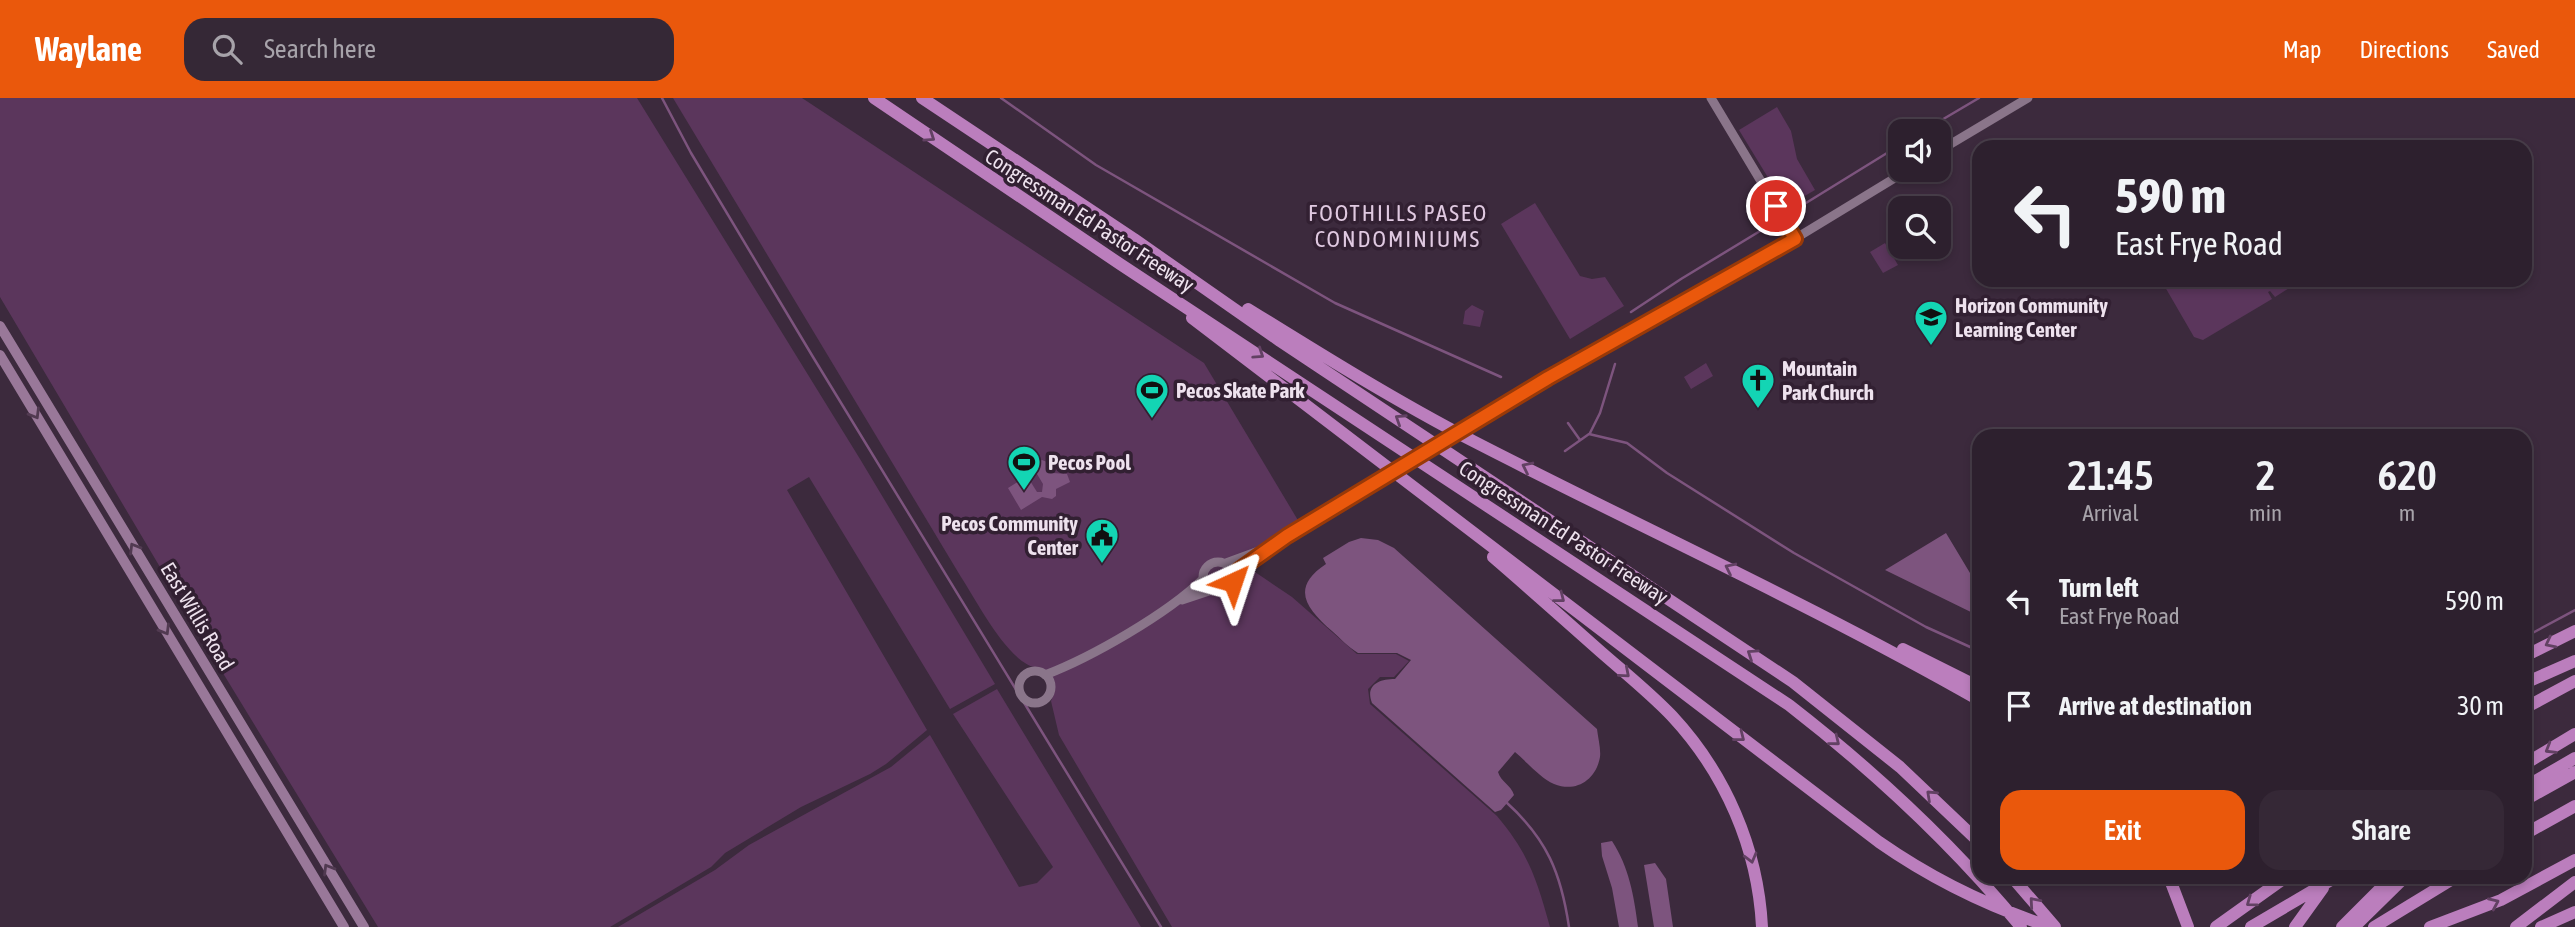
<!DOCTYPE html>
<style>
body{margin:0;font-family:"Asap Condensed",sans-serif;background:#352836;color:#f1f3f6;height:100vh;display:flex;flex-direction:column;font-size:26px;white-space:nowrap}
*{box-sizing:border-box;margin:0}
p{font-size:23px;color:#a7a3aa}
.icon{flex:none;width:38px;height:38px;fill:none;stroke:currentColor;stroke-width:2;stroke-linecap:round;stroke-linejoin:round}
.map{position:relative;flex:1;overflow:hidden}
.side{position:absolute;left:1972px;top:331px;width:560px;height:455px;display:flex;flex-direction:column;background:#2d202e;border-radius:21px;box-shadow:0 4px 10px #0003,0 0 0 2px #483e4a}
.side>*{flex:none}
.hud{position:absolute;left:1972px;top:42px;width:560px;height:147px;border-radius:21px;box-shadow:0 4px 10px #0003,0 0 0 2px #483e4a;background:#2d202e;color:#f1f3f6;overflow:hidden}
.tools{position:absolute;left:1888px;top:21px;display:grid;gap:14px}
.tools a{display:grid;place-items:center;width:63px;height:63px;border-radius:14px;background:#2d202e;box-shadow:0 4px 10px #0003,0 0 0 2px #483e4a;font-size:35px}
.pin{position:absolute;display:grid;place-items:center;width:60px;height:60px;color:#fff;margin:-30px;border:4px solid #fff;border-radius:50%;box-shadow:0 2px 7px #0007}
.me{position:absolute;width:77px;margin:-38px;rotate:42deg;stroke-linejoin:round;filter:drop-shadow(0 0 5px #0008)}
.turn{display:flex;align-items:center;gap:24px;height:147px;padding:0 28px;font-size:32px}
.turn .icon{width:91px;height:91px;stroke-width:2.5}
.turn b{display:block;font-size:49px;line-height:60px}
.eta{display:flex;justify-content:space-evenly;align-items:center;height:119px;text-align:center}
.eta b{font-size:42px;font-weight:600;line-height:49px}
.primary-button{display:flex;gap:14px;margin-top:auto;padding:14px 28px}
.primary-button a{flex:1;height:80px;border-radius:21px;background:#ea580c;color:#fff;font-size:28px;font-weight:600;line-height:80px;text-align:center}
.primary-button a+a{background:#352836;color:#f1f3f6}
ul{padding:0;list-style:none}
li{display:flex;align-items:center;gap:21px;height:105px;padding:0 28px}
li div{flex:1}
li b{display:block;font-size:26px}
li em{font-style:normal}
header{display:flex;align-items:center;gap:42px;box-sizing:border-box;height:98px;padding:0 35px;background:#ea580c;color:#fff}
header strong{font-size:33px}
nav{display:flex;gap:38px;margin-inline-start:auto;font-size:24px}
.search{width:490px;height:63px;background:#352836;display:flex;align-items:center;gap:18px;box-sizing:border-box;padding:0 24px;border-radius:21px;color:#a7a3aa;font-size:26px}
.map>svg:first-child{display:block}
</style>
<header>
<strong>Waylane</strong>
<div class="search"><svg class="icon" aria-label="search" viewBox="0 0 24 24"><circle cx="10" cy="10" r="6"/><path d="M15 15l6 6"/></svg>Search here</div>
<nav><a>Map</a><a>Directions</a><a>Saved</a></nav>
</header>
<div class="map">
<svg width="2575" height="829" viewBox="0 0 2575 829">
<rect width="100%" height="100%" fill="#3c2a3d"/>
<path fill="#5b365c" d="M0,0h637l223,361 135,225 -45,25 -141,-232 -22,13 140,240 -41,34 -16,10 -69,33 -76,46 -14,14 -101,60h-232l-160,-262 -218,-368z
M673,0h129l402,265 95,159 -55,33 11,17 37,25 65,57h39l13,7 -15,16h-14l-12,12 2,15 127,112c32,38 40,64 53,111h-378l-113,-192 -8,-34 3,-7 -16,-26c-29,-3 -61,-67 -77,-91z
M1777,9l14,24 6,28 18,31 -29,17 -47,-77z
M1535,105l45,73 12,3 13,-2 19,29 -54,33 -69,-115z
M1885,145l13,22 -15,8 -13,-21z
M2161,182h141l-27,17 -5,-6 -2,1 4,7 -69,41 -9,-3z
M1472,207l12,6 -4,16 -17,-3 2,-13z
M1706,265l7,13 -22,13 -7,-12z
M997,591l144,238h-523l97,-57 34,-25 142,-78 39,-32 89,152 18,-4 16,-16 -100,-153z"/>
<path fill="#7d547e" d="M1042,362l5,2 6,11 14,1 3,8 -14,7v7l-4,3 -10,-2 -21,13 -13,-22 19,-12 10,16h5l1,-8 -9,-15 2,-6z
M1946,435l33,55v28l-94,-46z
M1361,440l17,2 16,8 203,181c1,9 4,20 3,28 -4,23 -24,36 -46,27 -14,-6 -27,-22 -39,-32l-17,20c3,10 13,13 16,23l-13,15 -6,2 -123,-109c-7,-18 7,-24 23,-24l16,-19 -14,-7h-39c-10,-6 -18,-15 -26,-22 -26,-23 -42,-43 -6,-67l-3,-6 26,-16z
M1612,743c17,26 22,55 26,86h-19l-7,-39 -10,-32 -1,-13z
M1655,765l11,16 7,48h-19l-10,-62z"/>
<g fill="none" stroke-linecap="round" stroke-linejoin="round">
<path stroke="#7d547e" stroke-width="2.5" d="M662,0l29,55 122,204 348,570
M1001,0l95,67 239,138 166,74
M1923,33l56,-33
M1793,113l107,-66
M1631,214l50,-33 89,-54
M1568,325l12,17
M1590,335l10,-20 15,-49
M1565,353l24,-17 38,9 40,30 127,80 132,74 53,24
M2525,539l50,-27
M1506,704c41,37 55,71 63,125"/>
<path stroke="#8a758a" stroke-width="9" d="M1711,0l84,140
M1939,53l89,-53
M1203 479a15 15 0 1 1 30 0a15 15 0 1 1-30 0Z
M1226,465l30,-11
M1234,478l39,-32 275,-166 235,-132 125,-76
M1182,502l30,-10
M1019 589a16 16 0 1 1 32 0a16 16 0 1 1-32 0Z
M1045,577c47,-18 122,-61 158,-96"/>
<path stroke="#997899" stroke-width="10" d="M0,228l364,601
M0,257l344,572"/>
<path stroke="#bb7ebd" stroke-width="12" d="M874,0l246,166 669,441c85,66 163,138 232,222
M922,0l212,141 146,102 513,341 107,85 79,75
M1248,211c74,46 148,92 225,132 169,87 341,165 506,259
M1192,220l687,524c53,37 110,65 172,85
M1493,459c36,31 72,63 108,95 24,21 49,41 71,64 53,57 86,132 90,211
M1903,551l76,38
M2525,558l50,-25
M2525,585l50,-22
M2525,610l50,-27
M2525,666l50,-30
M2525,689l50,-29
M2525,702l50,-28
M2525,736l50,-28
M2012,779l43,50
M2169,779l19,50
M2216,829l70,-50
M2251,829l85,-50
M2295,829l28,-39
M2342,829l50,-50
M2354,829l51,-50
M2374,829l82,-50
M2430,829l71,-27 74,-40
M2516,829l59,-45
M2541,829l34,-15"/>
</g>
<defs><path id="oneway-chevron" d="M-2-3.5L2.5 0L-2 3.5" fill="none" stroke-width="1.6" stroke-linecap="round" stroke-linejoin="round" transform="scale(1.75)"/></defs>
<g stroke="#624163">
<use href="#oneway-chevron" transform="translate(930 39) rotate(34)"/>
<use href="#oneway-chevron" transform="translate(1259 256) rotate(34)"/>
<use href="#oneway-chevron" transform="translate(1400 321) rotate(-147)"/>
<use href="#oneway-chevron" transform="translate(1527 369) rotate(-154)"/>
<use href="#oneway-chevron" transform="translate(1730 470) rotate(-154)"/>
<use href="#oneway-chevron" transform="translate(1560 500) rotate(38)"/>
<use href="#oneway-chevron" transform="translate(2550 545) rotate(153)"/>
<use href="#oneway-chevron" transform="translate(1752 556) rotate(-146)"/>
<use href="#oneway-chevron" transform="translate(1625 575) rotate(41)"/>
<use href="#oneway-chevron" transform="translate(1740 639) rotate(38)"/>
<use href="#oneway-chevron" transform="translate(1835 643) rotate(39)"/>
<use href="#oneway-chevron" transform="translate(2550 651) rotate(149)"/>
<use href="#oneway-chevron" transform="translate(1931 697) rotate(-137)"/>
<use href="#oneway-chevron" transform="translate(1751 760) rotate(75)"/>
<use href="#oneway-chevron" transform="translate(2034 804) rotate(-131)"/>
<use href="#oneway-chevron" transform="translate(2251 804) rotate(144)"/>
<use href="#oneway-chevron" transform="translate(2494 805) rotate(-24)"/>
</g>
<g stroke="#513a51">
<use href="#oneway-chevron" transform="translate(35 316) rotate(59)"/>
<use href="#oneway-chevron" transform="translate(134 450) rotate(-121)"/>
<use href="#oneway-chevron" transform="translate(165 532) rotate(59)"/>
<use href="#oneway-chevron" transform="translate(328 771) rotate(-121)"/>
</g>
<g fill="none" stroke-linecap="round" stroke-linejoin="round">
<defs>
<path id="route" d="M1233,484l1,-6 5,-6 48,-34 261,-158 247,-139 -19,-33"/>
</defs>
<use href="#route" stroke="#983908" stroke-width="18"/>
<use href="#route" stroke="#ea580c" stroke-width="12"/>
</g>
<defs>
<symbol id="school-pin" viewBox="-11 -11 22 30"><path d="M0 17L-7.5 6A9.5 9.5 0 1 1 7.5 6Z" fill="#13d5b4" stroke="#322032"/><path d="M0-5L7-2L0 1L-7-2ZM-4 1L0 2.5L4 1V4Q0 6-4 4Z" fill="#111"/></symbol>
<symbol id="church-pin" viewBox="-11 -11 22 30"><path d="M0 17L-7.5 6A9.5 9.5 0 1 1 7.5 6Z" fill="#13d5b4" stroke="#322032"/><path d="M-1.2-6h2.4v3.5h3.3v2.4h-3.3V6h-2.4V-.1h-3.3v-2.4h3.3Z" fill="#111"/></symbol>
<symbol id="stadium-pin" viewBox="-11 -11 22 30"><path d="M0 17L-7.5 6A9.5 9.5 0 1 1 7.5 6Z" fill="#13d5b4" stroke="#322032"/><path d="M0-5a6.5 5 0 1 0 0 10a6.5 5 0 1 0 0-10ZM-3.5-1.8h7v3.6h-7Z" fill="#111"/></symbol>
<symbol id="civic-pin" viewBox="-11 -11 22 30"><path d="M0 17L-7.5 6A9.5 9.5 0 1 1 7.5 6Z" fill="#13d5b4" stroke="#322032"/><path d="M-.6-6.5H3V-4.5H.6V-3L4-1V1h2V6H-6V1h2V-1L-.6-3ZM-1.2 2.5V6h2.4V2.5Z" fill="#111"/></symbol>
</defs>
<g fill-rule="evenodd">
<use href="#school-pin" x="1912" y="200" width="38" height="52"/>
<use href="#church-pin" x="1739" y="263" width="38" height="52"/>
<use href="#stadium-pin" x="1133" y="273" width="38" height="52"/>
<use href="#stadium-pin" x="1005" y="345" width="38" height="52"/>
<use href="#civic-pin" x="1083" y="418" width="38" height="52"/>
</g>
<g text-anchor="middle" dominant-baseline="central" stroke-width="7" stroke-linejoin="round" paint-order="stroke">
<g font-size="21" fill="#eee2ee" stroke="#322032">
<text transform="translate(1090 122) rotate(33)">Congressman Ed Pastor Freeway</text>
<text transform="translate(1564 434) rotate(33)">Congressman Ed Pastor Freeway</text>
<text transform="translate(198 518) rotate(59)">East Willis Road</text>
</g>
<g font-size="21" font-weight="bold" fill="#eee2ee" stroke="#322032" text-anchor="start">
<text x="1955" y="207">Horizon Community<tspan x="1955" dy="24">Learning Center</tspan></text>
<text x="1782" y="270">Mountain<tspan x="1782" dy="24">Park Church</tspan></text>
<text x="1176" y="292">Pecos Skate Park</text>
<text x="1048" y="364">Pecos Pool</text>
<text x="1078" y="425" text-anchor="end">Pecos Community<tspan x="1078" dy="24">Center</tspan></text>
</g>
<g font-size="23" letter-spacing="2" fill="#e0c9e1" stroke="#322032">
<text x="1398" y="115">FOOTHILLS PASEO<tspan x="1398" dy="26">CONDOMINIUMS</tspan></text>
</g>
</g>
</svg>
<div class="tools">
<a><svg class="icon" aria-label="sound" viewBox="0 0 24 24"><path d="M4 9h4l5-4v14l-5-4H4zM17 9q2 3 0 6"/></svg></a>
<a><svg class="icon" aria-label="search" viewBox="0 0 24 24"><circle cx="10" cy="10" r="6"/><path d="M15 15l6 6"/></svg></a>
</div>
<div class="pin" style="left:1776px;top:108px;background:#d93025"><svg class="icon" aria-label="arrive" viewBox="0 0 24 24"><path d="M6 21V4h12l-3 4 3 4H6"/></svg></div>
<svg class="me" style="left:1233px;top:484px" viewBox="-20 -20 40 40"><path d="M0-17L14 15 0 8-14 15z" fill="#ea580c" stroke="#fff" stroke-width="4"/></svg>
<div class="hud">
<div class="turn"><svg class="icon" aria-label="left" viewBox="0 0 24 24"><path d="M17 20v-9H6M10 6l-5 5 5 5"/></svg><div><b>590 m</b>East Frye Road</div></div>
</div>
<section class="side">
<div class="eta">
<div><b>21:45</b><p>Arrival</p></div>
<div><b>2</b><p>min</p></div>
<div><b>620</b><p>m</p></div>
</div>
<ul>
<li><svg class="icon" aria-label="left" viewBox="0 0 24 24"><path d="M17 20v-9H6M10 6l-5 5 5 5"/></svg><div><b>Turn left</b><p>East Frye Road</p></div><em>590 m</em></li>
<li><svg class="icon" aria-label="arrive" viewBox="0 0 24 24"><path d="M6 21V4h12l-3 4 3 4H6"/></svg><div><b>Arrive at destination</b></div><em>30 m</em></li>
</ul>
<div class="primary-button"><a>Exit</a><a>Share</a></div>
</section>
</div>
